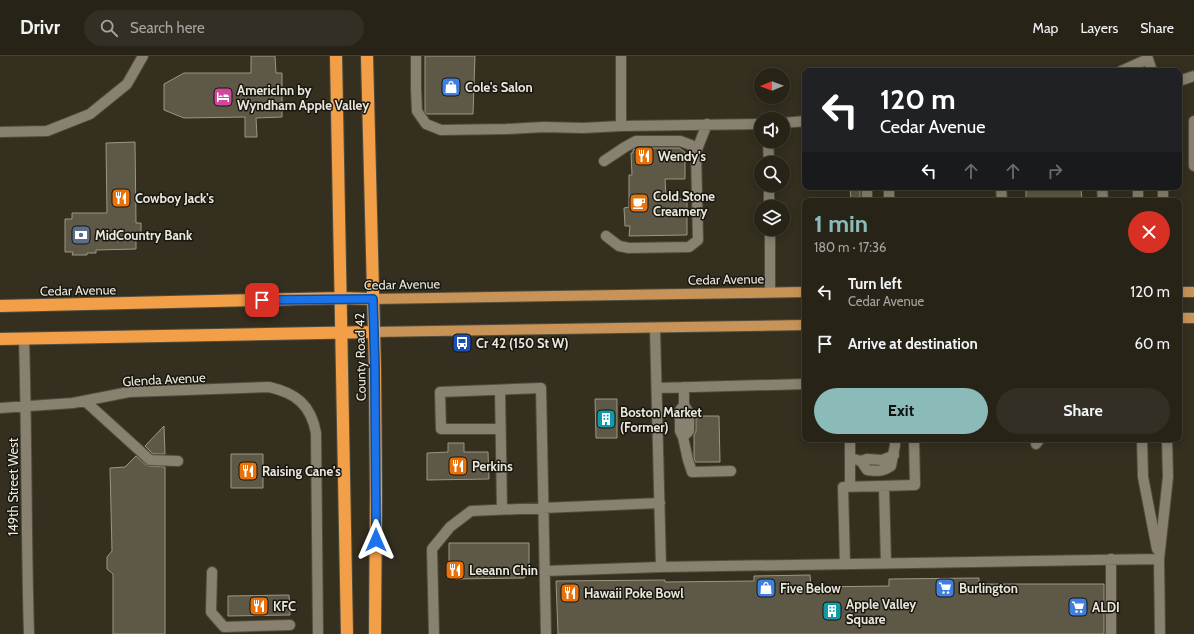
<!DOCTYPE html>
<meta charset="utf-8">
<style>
body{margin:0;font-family:Cabin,sans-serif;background:#332f24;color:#f1f3f6;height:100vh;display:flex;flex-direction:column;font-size:15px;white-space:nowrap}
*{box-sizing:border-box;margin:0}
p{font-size:13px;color:#a4a4a1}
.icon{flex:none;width:22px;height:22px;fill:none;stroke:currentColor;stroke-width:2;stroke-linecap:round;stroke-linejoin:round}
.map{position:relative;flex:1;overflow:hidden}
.sheet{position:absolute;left:802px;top:142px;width:380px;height:244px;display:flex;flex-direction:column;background:#272317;border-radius:8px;box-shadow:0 2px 10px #0003,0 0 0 1px #434036}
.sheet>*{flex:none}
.guide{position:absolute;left:802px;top:12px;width:380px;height:122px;border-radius:8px;box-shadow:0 2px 10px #0003,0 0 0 1px #434036;background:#202124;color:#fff;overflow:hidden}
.needle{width:26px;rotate:269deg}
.tools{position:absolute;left:754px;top:12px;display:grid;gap:8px}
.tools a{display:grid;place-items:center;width:36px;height:36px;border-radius:50%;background:#272317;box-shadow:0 2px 10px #0003,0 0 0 1px #434036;font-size:20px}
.pin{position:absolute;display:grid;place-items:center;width:34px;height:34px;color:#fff;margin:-17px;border-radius:8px;box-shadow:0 2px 6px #0006}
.me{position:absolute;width:44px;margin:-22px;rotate:0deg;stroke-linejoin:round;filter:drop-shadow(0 0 3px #0008)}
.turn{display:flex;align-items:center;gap:14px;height:84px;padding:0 12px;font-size:18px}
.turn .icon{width:52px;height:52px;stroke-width:2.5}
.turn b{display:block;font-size:28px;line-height:34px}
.lanes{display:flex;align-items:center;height:38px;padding:0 12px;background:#0003;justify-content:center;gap:20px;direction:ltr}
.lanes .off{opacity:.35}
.round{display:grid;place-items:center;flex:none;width:42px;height:42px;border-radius:21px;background:#332f24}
.head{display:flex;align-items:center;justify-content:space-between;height:68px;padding:0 12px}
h1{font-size:24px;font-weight:700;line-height:30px;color:#8bbbb9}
.primary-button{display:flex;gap:8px;margin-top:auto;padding:8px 12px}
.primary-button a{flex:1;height:46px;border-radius:24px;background:#8bbbb9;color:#111;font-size:16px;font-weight:700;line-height:46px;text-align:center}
.primary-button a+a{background:#332f24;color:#f1f3f6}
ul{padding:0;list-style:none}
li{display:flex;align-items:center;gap:12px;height:52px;padding:0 12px}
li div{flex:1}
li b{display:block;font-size:15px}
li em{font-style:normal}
header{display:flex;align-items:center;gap:24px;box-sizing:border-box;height:56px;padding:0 20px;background:#272317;border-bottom:1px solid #434036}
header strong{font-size:19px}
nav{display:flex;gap:22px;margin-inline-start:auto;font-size:14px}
.search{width:280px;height:36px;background:#332f24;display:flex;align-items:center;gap:10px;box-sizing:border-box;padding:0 14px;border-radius:22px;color:#a4a4a1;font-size:15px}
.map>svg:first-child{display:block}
</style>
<header>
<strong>Drivr</strong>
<div class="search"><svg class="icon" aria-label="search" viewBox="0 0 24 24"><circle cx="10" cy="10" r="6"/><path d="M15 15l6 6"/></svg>Search here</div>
<nav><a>Map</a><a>Layers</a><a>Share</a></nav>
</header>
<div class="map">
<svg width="1194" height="578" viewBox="0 0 1194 578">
<rect width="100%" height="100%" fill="#342f1f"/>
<path fill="#5e5847" stroke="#9c9683" d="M251,0h24l1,17h6v44l-26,1 1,19h-12v-20l-61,1 -20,-8v-26l20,-11h67z
M425,0h50l-2,58h-46l-2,-2z
M135,86l1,81h5v12h-5v14l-40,1v3h-9v2h-15l1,-3h-8v-33h7v-6h35l-1,-70z
M638,92h41l6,4v27h-20l1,19 21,1v36l-58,1 1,-10h-5l-1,-18 5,-1v-32h3l-1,-22h2v-3z
M850,131h10v14h-9z
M1026,131h55l1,14h-56z
M595,343h22v39h-21z
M696,360h23l1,46h-25l-1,-5v-22l2,-4z
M164,370l1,28h-12l-8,-8z
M448,387h16v9h24l1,27 -62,1v-27l21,-1z
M231,398h32v34h-32z
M136,400l10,9 3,1 16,1v167h-52v-60l-6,-5v-12l5,-6 -2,-83 15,-1z
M449,487h80v30l-5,5 -69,1 -6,-6z
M810,519l1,12 78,-1v-7l90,-1v6h125v50h-546l-2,-53 109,-1v2l89,-1v-5z
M289,539l1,20 -62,1v-20z"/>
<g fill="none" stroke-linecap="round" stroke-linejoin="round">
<defs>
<path id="minor" d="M416,0v32l1,23 9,13 15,6 65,-1 38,-2 39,1 38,-2 140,-2
M621,0v70
M1148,3l4,12
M1121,15l27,-12
M1179,25l15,-5
M1194,65v45
M783,67l22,-2
M0,76l47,-1 43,-17 37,-30 16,-28
M768,85l1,22
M604,105l21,-14 11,-6h44l11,4 5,7
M769,129v22
M867,131v14
M889,131v14
M1001,131l1,14
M1102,131l1,14
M1138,131v14
M1163,131v14
M770,173v63
M606,180l13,10 10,2 60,-1 9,-7 -2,-88 11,-28
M655,273l6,238
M24,283c3,98 2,197 5,295
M684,331v18l-4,5v21l3,6 5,23 4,12 39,-1
M657,332l148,-4
M500,334l2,119
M85,345l65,59 28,1
M0,352l73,-5 56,-11 140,-5c27,6 42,18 47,46l2,201
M500,373h-59l-1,-37 101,-4 5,246
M683,381l6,-6v-18l-5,-8
M1142,383l1,38 14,72
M1036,388l4,-5
M850,402l11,3 6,9c10,1 15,2 24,-4l4,-21v-6
M861,405l6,-2 15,1 12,-5
M884,430l2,77
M850,431v-48
M845,508l-2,-77 72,-2 -1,-46
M545,515l116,-4 498,-8
M212,516l-1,40 13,15 66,-2
M434,578l-2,-85 18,-22 21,-16 189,-8
M1111,578v-75
M1160,578l-1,-75 9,-82 -1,-38"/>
<path id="major" d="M1179,236h15
M373,243l432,-7
M1179,262h15
M373,276l432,-7"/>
<path id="highway" d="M336,0l11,578
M367,0l8,314 1,123 -1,141
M0,250l341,-8 32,1
M0,283l373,-7"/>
</defs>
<use href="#minor" stroke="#514d3e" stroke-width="12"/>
<use href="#major" stroke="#514d3e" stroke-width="12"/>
<use href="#highway" stroke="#514d3e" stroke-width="14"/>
<use href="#minor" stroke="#88816f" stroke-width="10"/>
<use href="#major" stroke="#c89357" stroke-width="10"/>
<use href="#highway" stroke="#f39f47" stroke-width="12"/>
</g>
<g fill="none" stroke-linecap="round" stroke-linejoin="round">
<defs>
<path id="route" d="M262,244l111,-1 2,71 1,170"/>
</defs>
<use href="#route" stroke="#114b97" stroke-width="10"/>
<use href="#route" stroke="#1a73e8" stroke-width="7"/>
</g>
<defs>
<symbol id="shop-square" viewBox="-11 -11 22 22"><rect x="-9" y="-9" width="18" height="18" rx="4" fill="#3f7fe0" stroke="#191710"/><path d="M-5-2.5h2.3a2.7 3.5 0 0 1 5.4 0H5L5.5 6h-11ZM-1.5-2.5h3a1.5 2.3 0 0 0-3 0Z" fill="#fff"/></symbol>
<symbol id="hotel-square" viewBox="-11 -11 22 22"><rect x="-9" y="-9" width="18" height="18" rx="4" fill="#d1479c" stroke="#191710"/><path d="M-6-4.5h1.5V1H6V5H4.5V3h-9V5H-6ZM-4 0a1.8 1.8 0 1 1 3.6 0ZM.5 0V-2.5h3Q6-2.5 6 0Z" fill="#fff"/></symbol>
<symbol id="restaurant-square" viewBox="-11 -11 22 22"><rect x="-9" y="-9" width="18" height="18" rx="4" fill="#e8710a" stroke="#191710"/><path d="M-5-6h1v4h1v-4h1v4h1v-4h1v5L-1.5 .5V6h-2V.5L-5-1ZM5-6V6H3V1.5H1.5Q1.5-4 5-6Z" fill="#fff"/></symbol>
<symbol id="cafe-square" viewBox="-11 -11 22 22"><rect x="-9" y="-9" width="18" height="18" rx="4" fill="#e8710a" stroke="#191710"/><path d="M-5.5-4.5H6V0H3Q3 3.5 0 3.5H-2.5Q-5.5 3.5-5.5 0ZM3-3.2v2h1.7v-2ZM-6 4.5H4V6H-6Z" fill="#fff"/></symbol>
<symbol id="bank-square" viewBox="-11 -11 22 22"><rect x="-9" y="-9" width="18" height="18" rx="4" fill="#5c6f8a" stroke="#191710"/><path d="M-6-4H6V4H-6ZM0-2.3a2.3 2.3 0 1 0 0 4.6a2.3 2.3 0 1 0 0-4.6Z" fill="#fff"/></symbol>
<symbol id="bus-square" viewBox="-11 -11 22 22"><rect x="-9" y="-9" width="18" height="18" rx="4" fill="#1a4fb4" stroke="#191710"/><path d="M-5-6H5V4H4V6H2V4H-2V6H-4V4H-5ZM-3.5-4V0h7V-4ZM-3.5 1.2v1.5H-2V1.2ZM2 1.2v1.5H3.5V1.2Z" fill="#fff"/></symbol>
<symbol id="building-square" viewBox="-11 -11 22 22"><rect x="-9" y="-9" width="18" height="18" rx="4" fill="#0f9aa8" stroke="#191710"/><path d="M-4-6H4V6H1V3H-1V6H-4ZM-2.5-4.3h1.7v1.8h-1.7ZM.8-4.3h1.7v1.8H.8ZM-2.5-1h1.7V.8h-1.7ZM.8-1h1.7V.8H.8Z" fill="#fff"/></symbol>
<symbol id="supermarket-square" viewBox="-11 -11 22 22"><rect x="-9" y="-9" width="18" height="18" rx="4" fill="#3f7fe0" stroke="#191710"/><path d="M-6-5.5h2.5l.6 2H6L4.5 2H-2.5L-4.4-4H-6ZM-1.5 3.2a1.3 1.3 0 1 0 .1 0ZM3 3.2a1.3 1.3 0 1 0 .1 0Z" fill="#fff"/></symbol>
</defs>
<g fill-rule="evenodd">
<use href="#shop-square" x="440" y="20" width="22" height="22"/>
<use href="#hotel-square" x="212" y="30" width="22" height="22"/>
<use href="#restaurant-square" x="633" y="89" width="22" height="22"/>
<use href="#restaurant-square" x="110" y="131" width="22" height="22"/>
<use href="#cafe-square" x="628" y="136" width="22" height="22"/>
<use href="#bank-square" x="70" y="168" width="22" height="22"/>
<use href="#bus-square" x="451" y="276" width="22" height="22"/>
<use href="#building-square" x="595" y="352" width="22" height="22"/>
<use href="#restaurant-square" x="447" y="399" width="22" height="22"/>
<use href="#restaurant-square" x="237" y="404" width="22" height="22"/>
<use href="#restaurant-square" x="444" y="503" width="22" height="22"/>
<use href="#shop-square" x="755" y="521" width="22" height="22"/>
<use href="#supermarket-square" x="934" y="521" width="22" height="22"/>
<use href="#restaurant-square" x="559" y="526" width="22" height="22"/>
<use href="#restaurant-square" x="248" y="539" width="22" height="22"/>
<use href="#supermarket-square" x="1067" y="540" width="22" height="22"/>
<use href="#building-square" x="821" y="544" width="22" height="22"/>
</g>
<g text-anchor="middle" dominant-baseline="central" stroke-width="3" stroke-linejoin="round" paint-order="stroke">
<g font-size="13" font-weight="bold" fill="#e9e6db" stroke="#191710" text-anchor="start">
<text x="465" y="31">Cole's Salon</text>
<text x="237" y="34">AmericInn by<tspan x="237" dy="15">Wyndham Apple Valley</tspan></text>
<text x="658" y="100">Wendy's</text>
<text x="653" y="140">Cold Stone<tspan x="653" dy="15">Creamery</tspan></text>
<text x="135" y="142">Cowboy Jack's</text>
<text x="95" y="179">MidCountry Bank</text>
<text x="476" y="287">Cr 42 (150 St W)</text>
<text x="620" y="356">Boston Market<tspan x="620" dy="15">(Former)</tspan></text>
<text x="472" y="410">Perkins</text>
<text x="262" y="415">Raising Cane's</text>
<text x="469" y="514">Leeann Chin</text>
<text x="780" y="532">Five Below</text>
<text x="959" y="532">Burlington</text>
<text x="584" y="537">Hawaii Poke Bowl</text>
<text x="846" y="548">Apple Valley<tspan x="846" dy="15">Square</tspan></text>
<text x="273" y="550">KFC</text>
<text x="1092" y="551">ALDI</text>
</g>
<g font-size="13" fill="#e9e6db" stroke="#191710">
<text transform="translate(726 223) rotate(-1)">Cedar Avenue</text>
<text transform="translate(402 228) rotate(-1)">Cedar Avenue</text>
<text transform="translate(78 234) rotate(-1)">Cedar Avenue</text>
<text transform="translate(360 301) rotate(-91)">County Road 42</text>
<text transform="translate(164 323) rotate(-3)">Glenda Avenue</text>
<text transform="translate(13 431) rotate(-90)">149th Street West</text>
</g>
</g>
</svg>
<div class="tools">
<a><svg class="needle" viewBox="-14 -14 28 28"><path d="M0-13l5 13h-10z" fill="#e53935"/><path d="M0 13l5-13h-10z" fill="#a4a4a1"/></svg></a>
<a><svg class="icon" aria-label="sound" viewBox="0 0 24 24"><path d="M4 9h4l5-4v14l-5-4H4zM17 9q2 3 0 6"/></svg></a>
<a><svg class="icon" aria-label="search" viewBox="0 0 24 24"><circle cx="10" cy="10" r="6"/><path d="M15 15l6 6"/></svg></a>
<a><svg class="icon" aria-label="layers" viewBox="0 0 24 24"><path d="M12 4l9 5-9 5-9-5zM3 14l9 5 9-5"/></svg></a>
</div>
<div class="pin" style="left:262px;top:244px;background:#d93025"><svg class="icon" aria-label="arrive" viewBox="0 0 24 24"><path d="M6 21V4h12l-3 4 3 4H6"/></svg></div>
<svg class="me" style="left:376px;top:484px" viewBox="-20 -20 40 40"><path d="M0-17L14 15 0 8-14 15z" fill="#1a73e8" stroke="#fff" stroke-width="4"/></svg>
<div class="guide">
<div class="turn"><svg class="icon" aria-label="left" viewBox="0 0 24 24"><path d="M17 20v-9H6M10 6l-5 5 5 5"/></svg><div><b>120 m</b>Cedar Avenue</div></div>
<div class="lanes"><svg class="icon" aria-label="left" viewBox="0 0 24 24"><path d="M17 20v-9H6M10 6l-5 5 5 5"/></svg><svg class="icon off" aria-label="ahead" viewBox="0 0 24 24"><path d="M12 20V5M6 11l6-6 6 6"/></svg><svg class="icon off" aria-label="ahead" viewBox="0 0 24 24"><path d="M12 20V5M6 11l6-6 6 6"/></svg><svg class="icon off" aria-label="right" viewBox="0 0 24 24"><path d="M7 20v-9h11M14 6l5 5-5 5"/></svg></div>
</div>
<section class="sheet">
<div class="head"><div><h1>1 min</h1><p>180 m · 17:36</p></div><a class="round" style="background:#d93025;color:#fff"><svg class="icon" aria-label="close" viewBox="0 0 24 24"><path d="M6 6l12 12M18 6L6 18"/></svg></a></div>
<ul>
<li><svg class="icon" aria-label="left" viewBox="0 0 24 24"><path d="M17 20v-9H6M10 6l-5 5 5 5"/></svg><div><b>Turn left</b><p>Cedar Avenue</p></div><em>120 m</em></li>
<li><svg class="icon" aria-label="arrive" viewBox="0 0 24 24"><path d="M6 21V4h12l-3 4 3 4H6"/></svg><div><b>Arrive at destination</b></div><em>60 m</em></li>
</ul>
<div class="primary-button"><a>Exit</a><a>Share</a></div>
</section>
</div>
